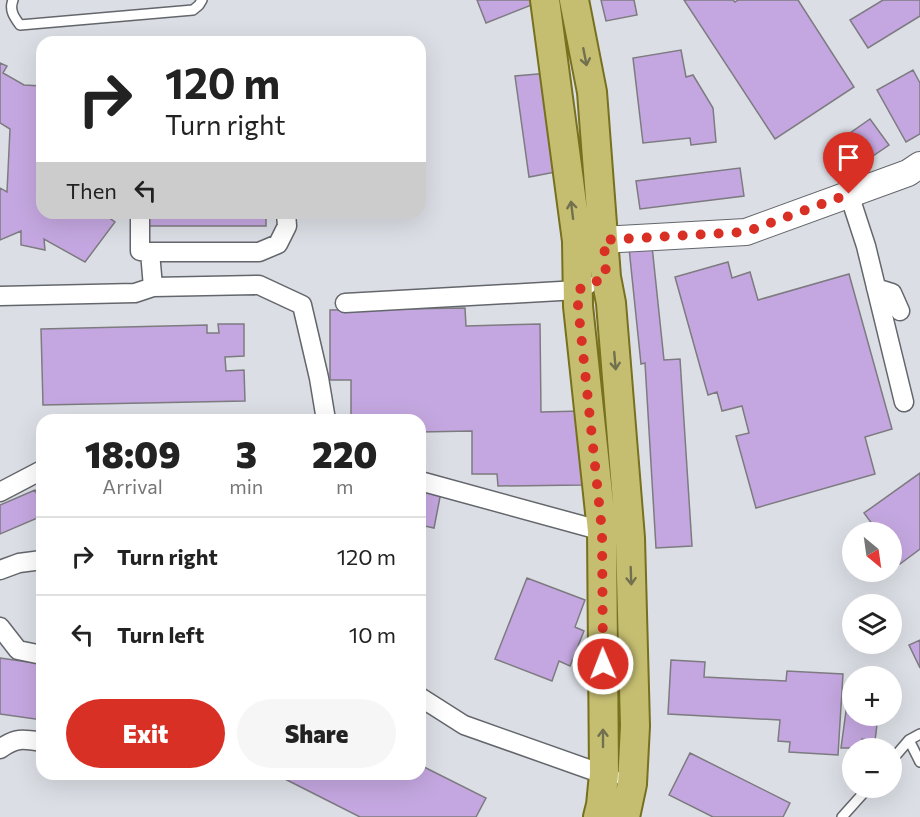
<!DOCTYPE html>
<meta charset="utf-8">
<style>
body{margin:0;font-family:Commissioner,sans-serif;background:#f6f6f6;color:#222;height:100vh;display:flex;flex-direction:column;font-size:22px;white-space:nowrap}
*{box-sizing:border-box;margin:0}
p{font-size:20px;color:#767676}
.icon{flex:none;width:33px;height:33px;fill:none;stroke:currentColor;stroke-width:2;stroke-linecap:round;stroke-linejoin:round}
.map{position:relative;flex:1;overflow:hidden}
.details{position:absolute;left:36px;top:414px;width:390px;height:366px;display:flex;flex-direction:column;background:#fff;border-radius:18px;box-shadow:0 6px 24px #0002}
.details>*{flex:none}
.guide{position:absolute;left:36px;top:36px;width:390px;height:183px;border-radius:18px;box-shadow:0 6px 24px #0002;background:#fff;color:#222;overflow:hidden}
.needle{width:39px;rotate:151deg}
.tools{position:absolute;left:842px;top:522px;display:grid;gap:12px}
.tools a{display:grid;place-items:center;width:60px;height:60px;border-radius:50%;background:#fff;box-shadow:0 6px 24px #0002;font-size:30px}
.pin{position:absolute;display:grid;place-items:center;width:51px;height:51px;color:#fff;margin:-62px -26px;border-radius:50% 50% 50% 0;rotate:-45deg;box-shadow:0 0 6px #0007}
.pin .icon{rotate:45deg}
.me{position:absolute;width:66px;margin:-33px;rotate:359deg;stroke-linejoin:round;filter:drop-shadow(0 0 4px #0008)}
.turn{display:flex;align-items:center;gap:21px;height:126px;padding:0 30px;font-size:27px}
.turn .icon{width:78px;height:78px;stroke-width:2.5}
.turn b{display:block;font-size:42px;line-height:51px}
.then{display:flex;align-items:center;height:57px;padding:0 30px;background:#0003;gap:12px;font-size:22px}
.eta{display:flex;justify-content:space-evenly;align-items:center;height:102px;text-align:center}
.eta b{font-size:36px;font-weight:800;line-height:42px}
.button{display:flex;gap:12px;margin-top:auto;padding:12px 30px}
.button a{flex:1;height:69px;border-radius:36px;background:#d93025;color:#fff;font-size:24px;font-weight:800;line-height:69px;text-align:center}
.button a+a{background:#f6f6f6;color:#222}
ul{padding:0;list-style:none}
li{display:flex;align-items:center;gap:18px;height:78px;padding:0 30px;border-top:2px solid #e0e0e0}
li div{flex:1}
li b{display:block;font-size:22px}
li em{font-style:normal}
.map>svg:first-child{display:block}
</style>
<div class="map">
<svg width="920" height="817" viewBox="0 0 920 817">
<rect width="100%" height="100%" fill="#dbdfe5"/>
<path fill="#c4a7e0" stroke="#7d7b80" stroke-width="1.5" d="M477,0h62v2l-53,21z
M601,0h33l3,15 -31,6z
M684,0h49l2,2 3,-2h60l56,87 -79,52z
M883,0h37v16l-52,32 -18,-28z
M681,50l5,27 7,-2 20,33 3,34 -25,3 -1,-7 -47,5 -10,-85z
M0,63l7,3 -4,7 21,12 18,1v127h60l13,9 -30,40 -41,-23 1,11 -24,-5v-14l-21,9v-52l7,4 3,-63 -10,-6z
M913,70l7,13v51l-14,8 -29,-52z
M549,73l12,98 -32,6 -14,-101z
M870,119l19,26 -28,19 -18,-26z
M740,168l4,28 -104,13 -4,-28z
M143,213h123v13h-123z
M652,246l12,114 16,-1 12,187 -36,2 -11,-185 -4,1 -12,-116z
M728,262l4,16 18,-6 8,28 91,-26 43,155 -27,8 10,37 -119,34 -20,-72 13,-3 -7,-27 -20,5 -5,-19 -9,3 -33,-118z
M465,308l1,18 74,-2 1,88 40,-1 1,74 -84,1 -1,-12h-25v-43l-52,1v-12h-69v-40h-21v-70z
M218,324h26v32l-19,1 1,14 18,-1 1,31 -202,4 -2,-76 166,-4v8h12z
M920,473v76l-20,15 -9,-13v-19h-13l-14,-19z
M420,487l21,5 -7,36 -14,-3z
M35,490l7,16v10l-42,18v-29z
M527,578l58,22 -10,27 9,4 -14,35 -11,-5 -7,20 -57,-22z
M920,640v28l-11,-23z
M0,658l42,6v56l-42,-6z
M671,660l34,2 -1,15 82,4 1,-10 56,3 -5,81 -49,-3 1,-10 -12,-1 2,-21 -112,-6z
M849,689h3v27h26l-3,25 -13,-2 -1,9h-20z
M690,753l100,50 -7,14h-70l-44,-22z
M420,765l66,33 -10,19h-116l-85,-43h145z"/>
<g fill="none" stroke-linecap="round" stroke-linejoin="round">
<defs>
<path id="lane" d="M13,0c-4,10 1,17 7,25l173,-15 6,-5 3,-5
M909,740l11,22
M891,761l18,-21 11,-6
M842,817l26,-29"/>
<path id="street" d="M849,194l17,52 38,156
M140,213v38l10,1 3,35
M150,252h109l19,-8 9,-18 -1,-13
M876,288l16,5 8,18
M0,296l135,-3 18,-6 106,-2 43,20 17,73 7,42
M345,303l233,-13 9,-5
M420,481l190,52
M0,492l42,-22
M0,570l19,-7 23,-3
M0,627l18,23 24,5
M420,697l44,28 147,52
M0,749c16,-12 24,-10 42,-7"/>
<path id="secondary" d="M583,241l163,-9 162,-59 12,-8"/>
<path id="primary" d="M545,0l32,241 1,65 24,225 2,243 -3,31 -3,12
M574,0l18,92 14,185 5,26 19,235 5,188 -3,58 -7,33"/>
</defs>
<use href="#lane" stroke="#63676c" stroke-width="12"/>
<use href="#street" stroke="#63676c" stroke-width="21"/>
<use href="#secondary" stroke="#63676c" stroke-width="28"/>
<use href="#primary" stroke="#77701e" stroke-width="32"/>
<use href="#lane" stroke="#fff" stroke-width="9"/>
<use href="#street" stroke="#fff" stroke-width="18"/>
<use href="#secondary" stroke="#fff" stroke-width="26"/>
<use href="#primary" stroke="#c5be71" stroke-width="28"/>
</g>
<defs><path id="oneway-shaft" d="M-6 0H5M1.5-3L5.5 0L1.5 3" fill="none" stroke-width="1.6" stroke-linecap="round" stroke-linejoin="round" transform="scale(1.5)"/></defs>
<g stroke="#72704f">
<use href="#oneway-shaft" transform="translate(585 57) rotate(79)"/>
<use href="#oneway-shaft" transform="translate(572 210) rotate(-97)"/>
<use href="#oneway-shaft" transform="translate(615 361) rotate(85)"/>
<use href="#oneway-shaft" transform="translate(631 576) rotate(88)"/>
<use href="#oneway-shaft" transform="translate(603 738) rotate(-90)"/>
</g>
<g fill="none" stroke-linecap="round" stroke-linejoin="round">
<path stroke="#d93025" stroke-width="10" stroke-dasharray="0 18" d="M603,664l-1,-133 -24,-225v-16l28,-13 -2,-37 142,-8 103,-38"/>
</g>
</svg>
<div class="tools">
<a><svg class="needle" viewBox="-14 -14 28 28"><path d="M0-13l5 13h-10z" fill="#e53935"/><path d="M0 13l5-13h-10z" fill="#767676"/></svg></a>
<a><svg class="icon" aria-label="layers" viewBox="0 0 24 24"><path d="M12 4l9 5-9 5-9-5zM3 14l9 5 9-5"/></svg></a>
<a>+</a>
<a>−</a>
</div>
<div class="pin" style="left:849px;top:194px;background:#d93025"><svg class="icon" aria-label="arrive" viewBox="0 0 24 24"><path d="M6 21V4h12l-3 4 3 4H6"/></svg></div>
<svg class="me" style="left:603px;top:664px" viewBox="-20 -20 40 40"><circle r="17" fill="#d93025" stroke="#fff" stroke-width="3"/><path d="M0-11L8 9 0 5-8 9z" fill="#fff"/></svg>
<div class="guide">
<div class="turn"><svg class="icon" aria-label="right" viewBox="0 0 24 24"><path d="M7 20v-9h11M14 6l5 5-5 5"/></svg><div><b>120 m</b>Turn right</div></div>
<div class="then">Then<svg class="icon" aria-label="left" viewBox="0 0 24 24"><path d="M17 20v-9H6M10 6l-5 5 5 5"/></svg></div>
</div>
<section class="details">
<div class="eta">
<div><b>18:09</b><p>Arrival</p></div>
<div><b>3</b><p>min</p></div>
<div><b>220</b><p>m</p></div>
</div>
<ul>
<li><svg class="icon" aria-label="right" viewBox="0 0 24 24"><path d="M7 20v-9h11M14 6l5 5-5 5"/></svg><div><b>Turn right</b></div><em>120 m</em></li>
<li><svg class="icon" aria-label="left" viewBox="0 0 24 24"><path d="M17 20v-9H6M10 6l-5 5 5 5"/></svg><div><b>Turn left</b></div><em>10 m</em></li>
</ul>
<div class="button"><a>Exit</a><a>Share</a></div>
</section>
</div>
